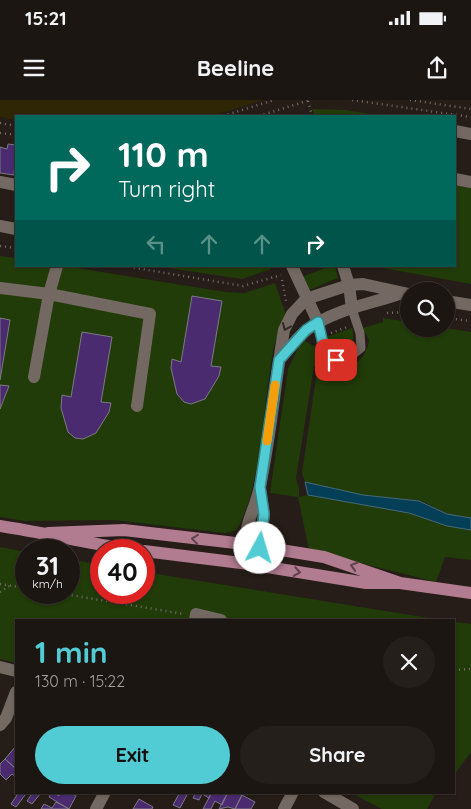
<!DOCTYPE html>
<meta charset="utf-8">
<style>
body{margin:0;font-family:Quicksand,sans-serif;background:#251f1b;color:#f1f3f6;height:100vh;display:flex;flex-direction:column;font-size:19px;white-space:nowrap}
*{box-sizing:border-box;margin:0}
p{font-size:16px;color:#a09f9f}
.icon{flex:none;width:28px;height:28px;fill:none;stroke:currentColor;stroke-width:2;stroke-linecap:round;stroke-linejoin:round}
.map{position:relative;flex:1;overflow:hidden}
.drawer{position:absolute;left:15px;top:519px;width:440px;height:175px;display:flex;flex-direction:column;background:#1c1612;border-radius:0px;box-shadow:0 1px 4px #0004,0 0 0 1px #3a3532}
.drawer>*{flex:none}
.hud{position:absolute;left:15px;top:15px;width:441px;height:152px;border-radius:0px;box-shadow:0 1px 4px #0004,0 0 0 1px #3a3532;background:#00695c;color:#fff;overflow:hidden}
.buttons{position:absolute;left:400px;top:182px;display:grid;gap:10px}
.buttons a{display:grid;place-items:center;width:55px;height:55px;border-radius:50%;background:#1c1612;box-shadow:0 1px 4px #0004,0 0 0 1px #3a3532;font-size:25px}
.speed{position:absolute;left:15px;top:439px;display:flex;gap:10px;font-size:25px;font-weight:700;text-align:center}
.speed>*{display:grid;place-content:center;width:65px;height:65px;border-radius:50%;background:#1c1612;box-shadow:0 1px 4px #0004,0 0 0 1px #3a3532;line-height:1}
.speed small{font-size:12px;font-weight:400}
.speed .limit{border:8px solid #d22;background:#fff;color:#111}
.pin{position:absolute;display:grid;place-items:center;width:42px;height:42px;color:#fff;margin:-21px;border-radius:10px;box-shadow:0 2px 8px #0006}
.me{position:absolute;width:55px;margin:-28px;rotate:6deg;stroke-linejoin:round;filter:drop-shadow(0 0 4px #0008)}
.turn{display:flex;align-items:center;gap:18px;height:105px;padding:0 20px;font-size:22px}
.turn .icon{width:65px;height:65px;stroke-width:2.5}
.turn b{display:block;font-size:35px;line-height:42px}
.lanes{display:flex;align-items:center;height:48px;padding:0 20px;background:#0003;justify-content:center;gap:25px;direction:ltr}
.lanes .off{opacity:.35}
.round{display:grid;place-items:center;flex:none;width:52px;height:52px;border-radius:26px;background:#251f1b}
.overview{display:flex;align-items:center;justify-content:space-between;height:85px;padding:0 20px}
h1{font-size:30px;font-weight:700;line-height:38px;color:#51ccd4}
.button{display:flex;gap:10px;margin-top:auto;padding:10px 20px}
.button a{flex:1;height:58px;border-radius:30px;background:#51ccd4;color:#111;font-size:20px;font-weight:700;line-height:58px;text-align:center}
.button a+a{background:#251f1b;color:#f1f3f6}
.status{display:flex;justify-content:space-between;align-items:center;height:35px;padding:0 25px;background:#1c1612;direction:ltr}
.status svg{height:14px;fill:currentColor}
header{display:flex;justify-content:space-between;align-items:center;height:65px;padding:0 20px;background:#1c1612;font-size:22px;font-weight:700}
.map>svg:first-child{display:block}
</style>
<div class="status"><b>15:21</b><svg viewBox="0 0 49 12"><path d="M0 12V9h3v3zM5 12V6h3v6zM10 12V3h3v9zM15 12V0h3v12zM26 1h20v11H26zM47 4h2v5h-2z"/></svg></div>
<header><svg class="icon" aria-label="menu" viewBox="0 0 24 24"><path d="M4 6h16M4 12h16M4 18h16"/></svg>Beeline<svg class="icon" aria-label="share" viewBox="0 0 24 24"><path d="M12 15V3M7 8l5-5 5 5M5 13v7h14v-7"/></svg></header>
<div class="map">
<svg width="471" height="709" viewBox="0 0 471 709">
<rect width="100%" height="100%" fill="#261d18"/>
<path fill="#213c08" d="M312,9l33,1 38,6h-68z
M455,85l16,3v96l-99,-18h83z
M0,156l16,2v8h49l160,26 20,1 30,-10 11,32c-11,19 -14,40 -17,62 -7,49 -9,109 -32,153l-12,3 -111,-13 -89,1 -25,-4z
M155,166h115l1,3 -29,10z
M330,166h5l3,12 -31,13 -5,-14z
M383,218l26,4v7l37,-1 25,4v186l-24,-4 -25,-13 -59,-6 -58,-13 -3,-9 15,-102c23,-9 46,3 52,-31l-6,-12 20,-6z
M352,228c7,27 -17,36 -26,9z
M305,241l14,8 3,12 -8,6 -18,111 3,11v8l9,-2 101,18 38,13 24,4v30l-26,-3 -9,25 -127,-32 -11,-53 -28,-4 18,-124 11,-23z
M0,447l26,5v40h43v-33l32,6v27h43v-20l297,48h-425v43l-16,-4z
M454,522l17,2v128l-17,23z
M351,693h85l-9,16h-45z"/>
<path fill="#2e2605" d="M0,0h263l-51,16h-196v4l-16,-3z"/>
<path fill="#053e57" stroke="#456b7b" d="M305,382l58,13 56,6 28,13 24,4v12l-24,-4 -38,-13 -101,-18z"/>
<path fill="#4b2b70" stroke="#7d7983" d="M8,44l8,1 -2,30 -14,-2v-26l7,2z
M192,196l30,5 -11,65 10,1 -2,9 -14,23 -14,5 -7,-2 -7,-8 -6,-26 1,-9 9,3z
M0,218l10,2 -10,60z
M82,232l30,5 -11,65 10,1 -2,9 -13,21 -13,6 -8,-1 -7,-6 -7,-24 1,-13 9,2z
M0,285l9,1 -9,23z
M15,647l1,1v21l-11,-10z
M5,659l11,10v8l-4,-3 -6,6 -6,-6v-10z
M19,692l6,3 -9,12 -5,-3z
M33,692l8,1 -9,11 -5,-3z
M52,692l7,4 2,-4h9l6,4 -7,13 -20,-12z
M180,692l7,3 -7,13 -7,-3z
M196,692h16l-3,6 -7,-4 -3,6 -6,-2z
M212,692h16l-6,13 -7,-4 -4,8h-8z
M228,692l14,3 -7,14 -7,-2 -9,2z
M242,695l13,7 -4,7h-16z
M139,699l14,8 -1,2h-19z
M56,702l13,7h-28l3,-5 8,4z"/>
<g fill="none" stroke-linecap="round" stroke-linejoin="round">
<path stroke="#756d69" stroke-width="2.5" stroke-dasharray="1 4" stroke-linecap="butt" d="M352,0l119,17
M410,0l61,9
M308,1l4,15
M223,16l51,-16
M259,16l51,-16
M0,23l16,3
M0,33l16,2
M0,146l16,2
M124,166l119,20 38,-11
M282,180l4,21
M421,186l19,3
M387,213l22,-1
M446,218l25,3
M331,233l16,-6
M0,484l26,4
M0,492l9,-6
M28,492l14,3 2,-3
M52,492l132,22
M454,570l17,-1"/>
<path stroke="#736862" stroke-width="9" d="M318,222l5,22 13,16 15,-4 10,-8 -1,-15 -8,-24"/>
<path stroke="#736862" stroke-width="12" d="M195,520l1,-6 25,6"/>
<path stroke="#736862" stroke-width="12" d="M455,31l16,3
M455,79l16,3
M0,82l16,3
M0,126l16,3
M292,166l26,56
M343,166l6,19 3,24
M0,188l49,6 8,-28
M34,277l15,-83 101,20 -13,92
M0,567l16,4
M0,625l6,-7 10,-26
M324,692l29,17
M96,709l9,-17
M284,709l9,-17"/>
<path stroke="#736862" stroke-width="12" d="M446,201l25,4
M279,260c9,-10 18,-23 29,-31 27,-20 63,-25 94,-36
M249,464c-10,-37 4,-45 11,-78 11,-51 15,-104 24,-156l8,-16 14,-15 43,-14 14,-1 46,10
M249,464l11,-16 4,-34 -4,-24"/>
<path stroke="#b27c90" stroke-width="12" d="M0,426c46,7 90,18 135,24
M48,433l76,-3 120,14 80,13 76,26
M144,451l105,13 117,19h34l71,10"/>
</g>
<defs><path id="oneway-chevron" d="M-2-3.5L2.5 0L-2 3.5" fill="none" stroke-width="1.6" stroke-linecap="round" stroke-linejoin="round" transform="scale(1.25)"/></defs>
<use stroke="#302a26" href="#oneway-chevron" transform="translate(286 227) rotate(113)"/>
<g stroke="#5f424b">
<use href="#oneway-chevron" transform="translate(195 439) rotate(-173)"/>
<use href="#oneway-chevron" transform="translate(354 466) rotate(-163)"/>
<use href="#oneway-chevron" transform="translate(297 472) rotate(9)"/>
</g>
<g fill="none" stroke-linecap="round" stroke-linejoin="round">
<defs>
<path id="route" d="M260,448l4,-34 -4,-27 19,-127 27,-30 12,-8 5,22 13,16"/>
</defs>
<use href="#route" stroke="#35858a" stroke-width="12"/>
<use href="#route" stroke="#51ccd4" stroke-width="9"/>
<path stroke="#f59e0b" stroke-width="9" d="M267,341l8,-56"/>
</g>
</svg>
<div class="buttons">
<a><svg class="icon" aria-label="search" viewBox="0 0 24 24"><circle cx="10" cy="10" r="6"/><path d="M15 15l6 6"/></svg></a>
</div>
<div class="speed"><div>31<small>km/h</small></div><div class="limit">40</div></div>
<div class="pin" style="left:336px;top:260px;background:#d93025"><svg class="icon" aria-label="arrive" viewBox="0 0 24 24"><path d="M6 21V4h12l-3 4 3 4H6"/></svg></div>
<svg class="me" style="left:260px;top:448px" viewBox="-20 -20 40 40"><circle r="19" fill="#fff"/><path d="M0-13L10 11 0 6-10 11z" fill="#51ccd4"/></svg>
<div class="hud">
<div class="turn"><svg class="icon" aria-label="right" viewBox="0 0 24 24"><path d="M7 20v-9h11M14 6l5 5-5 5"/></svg><div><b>110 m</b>Turn right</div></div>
<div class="lanes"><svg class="icon off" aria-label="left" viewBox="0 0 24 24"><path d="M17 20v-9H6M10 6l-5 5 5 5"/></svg><svg class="icon off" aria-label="ahead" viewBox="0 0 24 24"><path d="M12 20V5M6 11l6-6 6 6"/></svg><svg class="icon off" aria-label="ahead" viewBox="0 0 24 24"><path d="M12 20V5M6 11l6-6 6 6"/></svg><svg class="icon" aria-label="right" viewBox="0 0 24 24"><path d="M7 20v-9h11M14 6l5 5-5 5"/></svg></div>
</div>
<section class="drawer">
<div class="overview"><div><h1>1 min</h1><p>130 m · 15:22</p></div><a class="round"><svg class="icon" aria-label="close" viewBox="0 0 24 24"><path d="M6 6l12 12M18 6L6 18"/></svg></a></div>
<div class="button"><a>Exit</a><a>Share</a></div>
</section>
</div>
